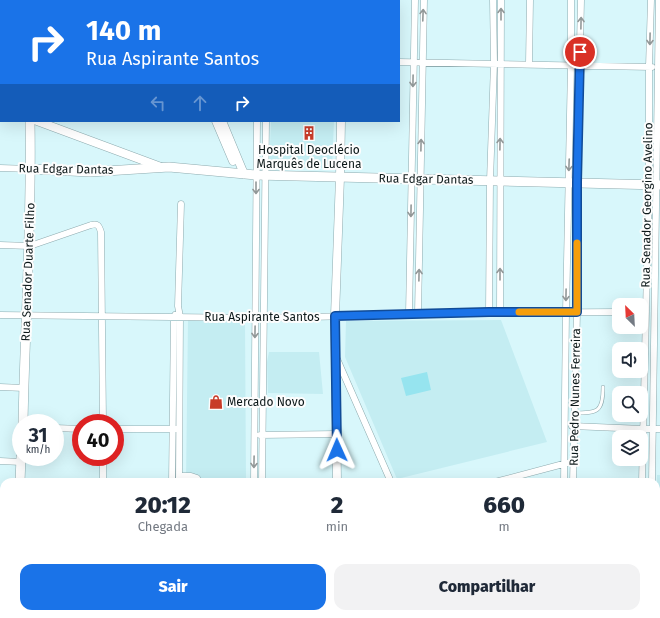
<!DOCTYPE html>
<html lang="pt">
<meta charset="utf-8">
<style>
body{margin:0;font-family:"Fira Sans",sans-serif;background:#f2f2f3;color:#1f2937;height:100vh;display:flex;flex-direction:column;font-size:15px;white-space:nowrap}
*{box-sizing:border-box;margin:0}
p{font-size:13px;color:#747a83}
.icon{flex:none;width:22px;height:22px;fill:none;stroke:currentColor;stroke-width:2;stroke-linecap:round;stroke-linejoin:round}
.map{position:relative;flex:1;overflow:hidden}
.sheet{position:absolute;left:0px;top:478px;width:660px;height:140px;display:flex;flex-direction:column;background:#fff;border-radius:12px 12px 0 0;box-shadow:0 4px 16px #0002}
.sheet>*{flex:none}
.guide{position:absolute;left:0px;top:0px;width:400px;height:122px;box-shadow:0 4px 16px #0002;background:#1a73e8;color:#fff;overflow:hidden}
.needle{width:26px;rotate:336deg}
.tools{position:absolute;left:612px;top:298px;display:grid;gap:8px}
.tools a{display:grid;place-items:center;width:36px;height:36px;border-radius:8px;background:#fff;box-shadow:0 4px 16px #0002;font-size:20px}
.speed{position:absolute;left:12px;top:414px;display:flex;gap:8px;font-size:20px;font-weight:700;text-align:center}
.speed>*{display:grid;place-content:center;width:52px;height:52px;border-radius:50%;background:#fff;box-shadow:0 4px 16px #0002;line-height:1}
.speed small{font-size:10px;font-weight:400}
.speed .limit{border:6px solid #d22;background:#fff;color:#111}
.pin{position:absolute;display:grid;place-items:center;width:34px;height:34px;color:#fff;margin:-17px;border:2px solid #fff;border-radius:50%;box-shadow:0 1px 4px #0007}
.me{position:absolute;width:44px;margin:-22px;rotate:359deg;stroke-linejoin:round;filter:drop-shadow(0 0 3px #0008)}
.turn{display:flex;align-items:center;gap:14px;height:84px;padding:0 20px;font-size:18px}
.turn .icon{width:52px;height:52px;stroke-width:2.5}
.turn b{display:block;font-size:28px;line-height:34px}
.lanes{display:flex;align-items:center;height:38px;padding:0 20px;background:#0003;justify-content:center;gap:20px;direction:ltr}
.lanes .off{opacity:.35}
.eta{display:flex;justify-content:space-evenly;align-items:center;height:68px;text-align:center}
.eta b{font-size:24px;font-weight:800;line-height:28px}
.cta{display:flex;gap:8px;margin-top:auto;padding:8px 20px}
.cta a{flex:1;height:46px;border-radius:12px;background:#1a73e8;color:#fff;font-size:16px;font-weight:800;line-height:46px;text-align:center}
.cta a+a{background:#f2f2f3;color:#1f2937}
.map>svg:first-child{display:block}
</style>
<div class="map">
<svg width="660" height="618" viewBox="0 0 660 618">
<rect width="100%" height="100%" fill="#d8f7fb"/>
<path fill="#c4edf2" d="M271,121h63l-2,47h-63z
M227,319l18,3 1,160h-60l2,-162z
M501,320l46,122 -150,37 -52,-122 1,-36z
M269,352h50l4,42 -55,-1 -1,-31z
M657,475h3v57h-3z
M657,555h3v58h-4z
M54,614h285l2,4h-285z"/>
<path fill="#96e4ef" d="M427,372l4,18 -25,6 -5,-18z"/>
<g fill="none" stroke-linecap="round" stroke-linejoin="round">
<defs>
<path id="service" d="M574,413c24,0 29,-1 29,-26
M253,614l2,4
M192,618l7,-4"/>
<path id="minor" d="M103,1v-1
M259,1v-1
M268,1v-1
M0,59h1
M399,62l253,5
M529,64l1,-64
M0,168l31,1
M0,245l30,1 61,-21c7,-2 8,1 10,7l2,191
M489,313l1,-132 4,-118 -1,-63
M500,313l1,-313
M409,314l6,-314
M418,314l6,-314
M0,315l263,3 226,-5 130,-1
M337,359l54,123
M0,387l24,1
M572,426l71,3h17
M55,428l26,1
M115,429h61
M260,435l77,-1
M103,457v25
M0,461l21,1
M179,476h12l6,2 2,4
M172,482l2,-165 1,-2
M179,482l1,-165 -2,-11 3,-102
M254,482l3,-361
M262,482l4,-361
M495,482l72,-19
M564,482l2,-170 5,-247v-65
M573,482l4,-170v-130l4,-182
M642,482l7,-298v-117l2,-67
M652,482l7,-482
M0,534h4
M344,614l1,4
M453,614l2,4
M410,618v-4
M485,618v-4
M494,618v-4
M562,618v-4
M572,618v-4
M639,618v-4
M649,618v-4"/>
<path id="tertiary" d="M160,0l1,1
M167,0v1
M342,1v-1
M0,107h1
M37,121l124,46
M216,121l17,40
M222,121l22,53
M337,482l-2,-166 5,-139 1,-56
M0,585l4,-3
M41,614l2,4
M48,614l2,4"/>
<path id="secondary" d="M28,0v1
M31,169l59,3 79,-5 87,8 404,10
M23,423c2,-101 9,-201 7,-302
M20,482l1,-25
M656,542l4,-1
M9,618l5,-4"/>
</defs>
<use href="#service" stroke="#8eabaf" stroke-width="4"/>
<use href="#minor" stroke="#8eabaf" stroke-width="7"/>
<use href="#tertiary" stroke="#8eabaf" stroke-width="9"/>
<use href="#secondary" stroke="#8eabaf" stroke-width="10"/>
<use href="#service" stroke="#fff" stroke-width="3"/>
<use href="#minor" stroke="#fff" stroke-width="6"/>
<use href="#tertiary" stroke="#fff" stroke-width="8"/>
<use href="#secondary" stroke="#fff" stroke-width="9"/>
</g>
<defs><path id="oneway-shaft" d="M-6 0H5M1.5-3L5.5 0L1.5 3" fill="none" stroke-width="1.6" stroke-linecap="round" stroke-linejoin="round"/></defs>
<g stroke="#929898">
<use href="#oneway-shaft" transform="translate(501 14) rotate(-90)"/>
<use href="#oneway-shaft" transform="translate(423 15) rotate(-88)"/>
<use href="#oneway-shaft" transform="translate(581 23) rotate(-89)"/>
<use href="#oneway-shaft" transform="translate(650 39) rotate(91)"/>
<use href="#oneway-shaft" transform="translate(413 81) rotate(91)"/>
<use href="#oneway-shaft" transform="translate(500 144) rotate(-89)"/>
<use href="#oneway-shaft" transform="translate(421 145) rotate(-89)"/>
<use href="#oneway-shaft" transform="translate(569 165) rotate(92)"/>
<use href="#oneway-shaft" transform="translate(256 188) rotate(90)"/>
<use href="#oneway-shaft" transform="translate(411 211) rotate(91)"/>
<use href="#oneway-shaft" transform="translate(500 274) rotate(-90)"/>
<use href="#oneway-shaft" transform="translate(419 275) rotate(-89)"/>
<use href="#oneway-shaft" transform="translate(566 295) rotate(91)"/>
<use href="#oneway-shaft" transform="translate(255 332) rotate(91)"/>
<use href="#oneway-shaft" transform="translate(254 462) rotate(91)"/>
</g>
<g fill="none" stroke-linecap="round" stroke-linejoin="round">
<defs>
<path id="route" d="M337,450l-2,-134 154,-4h88v-130l3,-130"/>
</defs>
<use href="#route" stroke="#114b97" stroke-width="10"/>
<use href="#route" stroke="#1a73e8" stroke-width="7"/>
<path stroke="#f59e0b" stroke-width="7" d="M519,312h58v-69"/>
</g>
<defs>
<symbol id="building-bare" viewBox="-9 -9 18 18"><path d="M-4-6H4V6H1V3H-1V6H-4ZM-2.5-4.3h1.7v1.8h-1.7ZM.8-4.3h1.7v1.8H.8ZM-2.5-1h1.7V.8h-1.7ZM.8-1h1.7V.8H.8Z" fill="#c83c29" stroke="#fdfdfd" stroke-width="2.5" paint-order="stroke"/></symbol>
<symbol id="shop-bare" viewBox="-9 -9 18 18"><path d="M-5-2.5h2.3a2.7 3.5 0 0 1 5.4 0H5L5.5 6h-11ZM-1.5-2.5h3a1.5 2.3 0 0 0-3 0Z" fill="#c83c29" stroke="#fdfdfd" stroke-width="2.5" paint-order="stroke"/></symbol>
</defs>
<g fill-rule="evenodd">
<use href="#building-bare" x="299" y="123" width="20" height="20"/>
<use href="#shop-bare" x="206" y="392" width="20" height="20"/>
</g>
<g text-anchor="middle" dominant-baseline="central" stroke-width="4" stroke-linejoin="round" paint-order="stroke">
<g font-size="12" fill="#0d191a" stroke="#fdfdfd">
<text x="309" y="150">Hospital Deoclécio<tspan x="309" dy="14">Marquês de Lucena</tspan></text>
<text x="227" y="402" text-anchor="start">Mercado Novo</text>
</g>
<g font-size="12" fill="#0d191a" stroke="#fdfdfd">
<text transform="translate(66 169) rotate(1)">Rua Edgar Dantas</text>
<text transform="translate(426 179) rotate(1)">Rua Edgar Dantas</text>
<text transform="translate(647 205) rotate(-89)">Rua Senador Georgino Avelino</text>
<text transform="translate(28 272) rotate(-88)">Rua Senador Duarte Filho</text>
<text x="262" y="317">Rua Aspirante Santos</text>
<text transform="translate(575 397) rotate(-89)">Rua Pedro Nunes Ferreira</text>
</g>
</g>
</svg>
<div class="tools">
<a><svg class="needle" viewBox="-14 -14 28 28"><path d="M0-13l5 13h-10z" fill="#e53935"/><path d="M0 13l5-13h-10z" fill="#747a83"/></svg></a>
<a><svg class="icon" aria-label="sound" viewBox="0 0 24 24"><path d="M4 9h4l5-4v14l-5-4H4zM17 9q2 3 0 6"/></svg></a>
<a><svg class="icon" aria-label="search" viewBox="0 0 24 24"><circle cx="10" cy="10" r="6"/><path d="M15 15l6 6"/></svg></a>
<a><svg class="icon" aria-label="layers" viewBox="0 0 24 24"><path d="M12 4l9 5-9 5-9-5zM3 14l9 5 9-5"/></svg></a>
</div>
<div class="speed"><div>31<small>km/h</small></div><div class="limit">40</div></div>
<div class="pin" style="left:580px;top:52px;background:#d93025"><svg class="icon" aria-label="arrive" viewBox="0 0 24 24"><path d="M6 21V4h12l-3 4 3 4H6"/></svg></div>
<svg class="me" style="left:337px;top:450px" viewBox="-20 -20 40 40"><path d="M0-17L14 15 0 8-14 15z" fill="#1a73e8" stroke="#fff" stroke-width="4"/></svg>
<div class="guide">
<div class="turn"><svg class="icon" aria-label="right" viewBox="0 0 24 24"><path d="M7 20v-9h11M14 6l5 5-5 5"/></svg><div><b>140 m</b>Rua Aspirante Santos</div></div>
<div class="lanes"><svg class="icon off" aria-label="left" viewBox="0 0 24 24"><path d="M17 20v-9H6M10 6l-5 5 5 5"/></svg><svg class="icon off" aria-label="ahead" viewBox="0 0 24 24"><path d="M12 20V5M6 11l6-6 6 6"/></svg><svg class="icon" aria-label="right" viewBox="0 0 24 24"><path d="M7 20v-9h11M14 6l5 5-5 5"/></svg></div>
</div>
<section class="sheet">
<div class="eta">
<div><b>20:12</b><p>Chegada</p></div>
<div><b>2</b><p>min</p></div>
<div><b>660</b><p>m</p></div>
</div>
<div class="cta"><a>Sair</a><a>Compartilhar</a></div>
</section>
</div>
